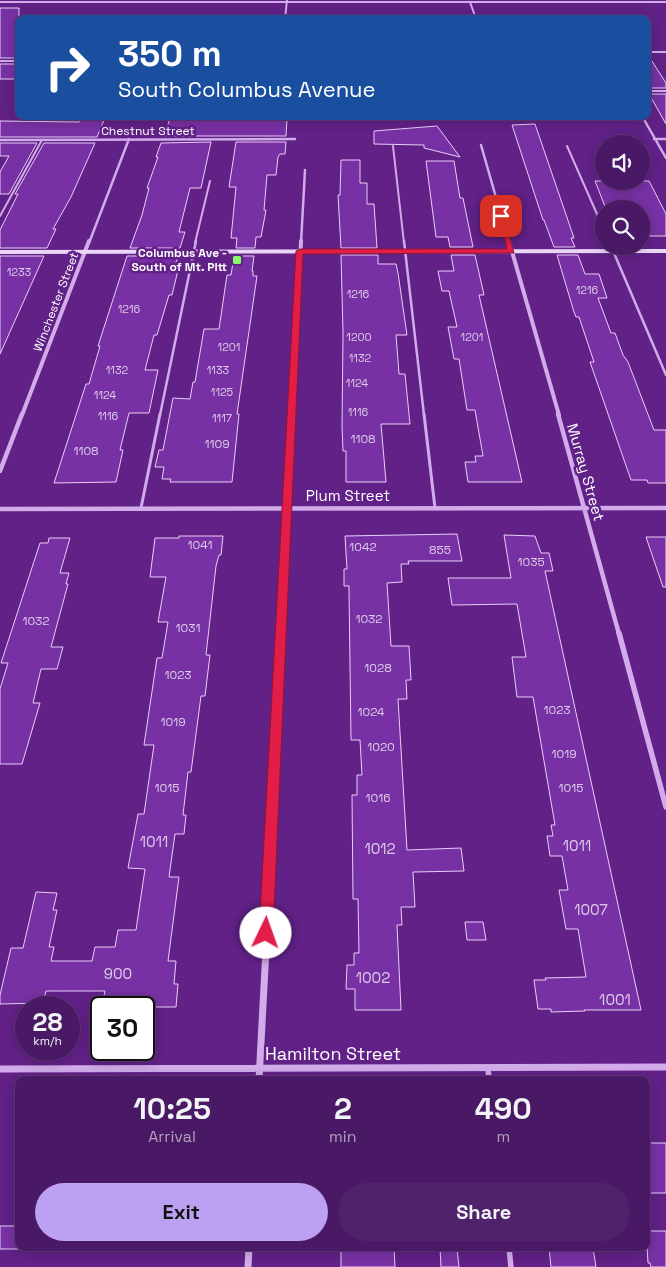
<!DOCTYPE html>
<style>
body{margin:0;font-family:"Space Grotesk",sans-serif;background:#50226b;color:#f1f3f6;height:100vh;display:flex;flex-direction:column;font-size:19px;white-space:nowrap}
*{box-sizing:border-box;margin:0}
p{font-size:16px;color:#b1a0bf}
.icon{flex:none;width:28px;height:28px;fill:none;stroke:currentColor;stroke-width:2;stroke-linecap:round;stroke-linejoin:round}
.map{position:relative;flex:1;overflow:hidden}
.panel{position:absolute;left:15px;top:1076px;width:635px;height:175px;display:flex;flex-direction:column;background:#491965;border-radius:10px;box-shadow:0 2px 12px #0003,0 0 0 1px #613879}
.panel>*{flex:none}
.top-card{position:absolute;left:15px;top:15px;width:636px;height:105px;border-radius:10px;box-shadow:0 2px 12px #0003,0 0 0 1px #613879;background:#1a4fa0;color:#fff;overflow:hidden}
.buttons{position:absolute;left:595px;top:135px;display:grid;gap:10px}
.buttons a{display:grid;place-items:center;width:55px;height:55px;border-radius:50%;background:#491965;box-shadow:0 2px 12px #0003,0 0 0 1px #613879;font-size:25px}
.speed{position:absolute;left:15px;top:996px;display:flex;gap:10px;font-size:25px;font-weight:700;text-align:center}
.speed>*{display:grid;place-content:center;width:65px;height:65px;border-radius:50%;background:#491965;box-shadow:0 2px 12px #0003,0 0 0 1px #613879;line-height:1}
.speed small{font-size:12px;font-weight:400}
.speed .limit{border:2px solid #111;border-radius:8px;background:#fff;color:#111}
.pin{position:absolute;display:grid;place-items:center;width:42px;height:42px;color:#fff;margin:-21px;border-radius:10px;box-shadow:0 2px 8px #0006}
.me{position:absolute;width:55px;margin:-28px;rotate:3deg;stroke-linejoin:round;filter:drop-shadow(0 0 4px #0008)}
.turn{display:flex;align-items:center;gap:18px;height:105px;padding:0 20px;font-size:22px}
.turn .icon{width:65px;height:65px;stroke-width:2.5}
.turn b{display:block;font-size:35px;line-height:42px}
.eta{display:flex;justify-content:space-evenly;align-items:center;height:85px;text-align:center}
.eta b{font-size:30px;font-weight:700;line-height:35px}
.cta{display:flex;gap:10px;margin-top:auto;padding:10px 20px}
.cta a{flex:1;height:58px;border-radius:30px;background:#bca0f2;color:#111;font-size:20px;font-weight:700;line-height:58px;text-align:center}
.cta a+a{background:#50226b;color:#f1f3f6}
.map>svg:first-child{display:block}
</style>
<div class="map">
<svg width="666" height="1267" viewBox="0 0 666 1267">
<rect width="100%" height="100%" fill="#612187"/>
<path fill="#7831a4" stroke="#e8cff7" d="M0,8h19v50h-19z
M648,55l18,28v5h-18z
M0,64h19v15h-19z
M649,94h17v30z
M171,116l107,1v2h9l-1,17h-122z
M80,120h24l-7,17h-97v-16l79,1z
M535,124l39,114h-3l4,9h-21l-10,-27h-1l-31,-95z
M437,126l23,31 -36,-9v-3l-50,-1v-13z
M211,142l-10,46h-11l-11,44h6l-5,16h-50l12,-33 7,-27h-2l11,-31h-2l5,-14z
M236,142h50l-1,12h-5l-2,3 -2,18h-9l-3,35h2l-5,27h-5l-1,11h-19l1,-10h-6l5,-51h-7z
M0,143h37l-28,51h-9v-22l9,-16h-9z
M44,143h51l-24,54 -18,32h3l-9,19h-47v-18l18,-36h-3z
M341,160h19v23h7v21h7l3,44h-36l-3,-53h2z
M426,161h28l6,37h3l10,49h-23l-2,-10h-12z
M595,181h54l17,33v22h-25v-27h-35z
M341,255h37v9h18l2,9 9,62h-11l3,39h6l5,50h-29l5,58h-40v-31h-3l-1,-24 1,-94z
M451,255h24l9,40h-5l43,187h-54l-3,-20h11l-1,-6h8l-8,-46h-8l-8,-51h-5l-6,-32h9l-8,-36h-7l-4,-20h16z
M557,255h21l7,19h14l8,24h-9l13,35h4l8,22 5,7 26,68h12v53h-18l-1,-3h-16l-41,-118h4l-15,-45h-3l-2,-5z
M0,256h44l-44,98z
M127,256h51l-3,10h4l-7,29h-3l-12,40h-3l-9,35h13l-9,43h-20l-9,37h3l-7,32 -62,1 32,-99h3l11,-38h-2z
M234,256h20l-2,15h1v5h4l-20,138h2l-7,68h-62l1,-3h-9l2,-12h-9l4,-17h4l10,-52 17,1 3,-17h2l9,-53h15l8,-54h4z
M457,534l5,27h-54l1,3h-8l1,18 -15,1 4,63h18l2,34h-5l1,19h-9l9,151 54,-2 3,23 -51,1 2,35h-14l1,18h-5l4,85h-46v-21h-9l1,-24h7v-12h5l-1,-54h-5l-1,-104h5v-20h5l-2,-35h-9l-2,-151v-3h-5v-17h3l-2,-33z
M504,535l31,1 6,17h8l4,18h-8l96,439h-57l1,1 -34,1v-3h-13l-4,-29h12l-1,-2 41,-1 -8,-48h-12l-7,-39h9l-6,-34h-12l-3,-20h6l-2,-11h4l-22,-128h-16l-5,-40h14l-9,-53 -65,1 -4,-27h63z
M179,536h44l-2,19h-2l-3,11 -10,89h4l-5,41h-4l-10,76h-3l-5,43h3l-2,19h-9l-6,43h10l-11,84h8l-2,23h4l-2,23h-38l1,-6h-36l2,-10h-59l-3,12 -43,1v-9l11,-47h12l13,-56 21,1 -4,17h4l-8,37h5l-3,14h41l3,-14h20l3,-17h18l9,-61 -17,-1 10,-54h6l10,-69h-10l13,-87h5l6,-36h-10l8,-45h-16l5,-39h24z
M646,537h20v50h-3z
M49,538h21l-10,35h9l-3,11h2l-17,63h12l-6,22h-16l-8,34h7l-18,61h-22v-75l8,-26h-7l39,-120h8z
M465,922h18l3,18h-19z
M646,1143h20v50h-20z
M0,1226h19v23h-19z
M646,1231h20v36h-15l-1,-4h-2z
M341,1248h53l1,19h-54z
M440,1248h17l2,19h-18z
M549,1248h44l3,19h-45z"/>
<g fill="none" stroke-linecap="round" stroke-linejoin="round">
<path stroke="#d1abea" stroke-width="2" d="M393,146l11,97
M567,146l37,84
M0,216l42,-76
M195,243l15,-62"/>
<path stroke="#d1abea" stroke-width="2.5" d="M404,241l20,174
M611,246l55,129
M160,415l36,-174"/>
<path stroke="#d1abea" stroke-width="3" d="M424,414l11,94
M141,508l19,-94"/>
<path stroke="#d1abea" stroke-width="5.5" d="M488,1068l1,12
M509,1248l2,19"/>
<path stroke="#d1abea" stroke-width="2" d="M0,2h666
M470,2l6,17
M285,19l2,-19
M648,52h18
M0,61h19
M648,91h18"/>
<path stroke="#d1abea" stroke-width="2.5" d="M642,116l24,42
M654,139h12
M0,140l295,-1
M481,145l28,98
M89,243l40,-104
M301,243l4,-73"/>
<path stroke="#d1abea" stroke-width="4" d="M509,241l50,174
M22,415l67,-174
M293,415l8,-174"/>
<path stroke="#d1abea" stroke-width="4.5" d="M558,414l61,220
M0,471l22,-57
M0,509l666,-1
M282,634l11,-220"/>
<path stroke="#d1abea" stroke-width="5.5" d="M619,633l47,174
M267,913l15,-280"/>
<path stroke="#d1abea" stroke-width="7" d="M0,1069l666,-2
M259,1080l9,-168
M248,1267l1,-19"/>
<path fill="#ebd6f8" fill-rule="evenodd" d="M666,249v4l-666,1v-4z"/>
</g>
<path fill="#e11d48" stroke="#92132f" d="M499,214l5,2 10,37 -211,1 -30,679 -2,5 -5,2 -5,-2 -2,-5 37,-682 4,-2h207z"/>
<rect fill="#8bf76c" stroke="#612187" stroke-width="2" x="232" y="255" width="10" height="10" rx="2.5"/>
<g text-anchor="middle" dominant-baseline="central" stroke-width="5" stroke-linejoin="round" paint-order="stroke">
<g font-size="11" fill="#ddcce8">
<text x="19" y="272">1233</text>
<text x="587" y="290">1216</text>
<text x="358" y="294">1216</text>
<text x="129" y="309">1216</text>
<text x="359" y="337">1200</text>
<text x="472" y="337">1201</text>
<text x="229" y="347">1201</text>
<text x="360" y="358">1132</text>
<text x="117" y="370">1132</text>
<text x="218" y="370">1133</text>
<text x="357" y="383">1124</text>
<text x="222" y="392">1125</text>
<text x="105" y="395">1124</text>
<text x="358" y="412">1116</text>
<text x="108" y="416">1116</text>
<text x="222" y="418">1117</text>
</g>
<g font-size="12" fill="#fff" stroke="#612187">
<text x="148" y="131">Chestnut Street</text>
<text transform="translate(56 302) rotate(-69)">Winchester Street</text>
</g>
<g font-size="12" font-weight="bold" fill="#fff" stroke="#612187" text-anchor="end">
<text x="227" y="253">Columbus Ave -<tspan x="227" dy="14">South of Mt. Pitt</tspan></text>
</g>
<g font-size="12" fill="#ddcce8">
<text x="363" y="439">1108</text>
<text x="217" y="444">1109</text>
<text x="86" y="451">1108</text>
<text x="200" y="545">1041</text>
<text x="363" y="547">1042</text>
<text x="440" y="550">855</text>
<text x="531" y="562">1035</text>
<text x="369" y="619">1032</text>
<text x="36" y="621">1032</text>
<text x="188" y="628">1031</text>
<text x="378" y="668">1028</text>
<text x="178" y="675">1023</text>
<text x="557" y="710">1023</text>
<text x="371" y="712">1024</text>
<text x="173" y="722">1019</text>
<text x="381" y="747">1020</text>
<text x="564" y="754">1019</text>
<text x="167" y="788">1015</text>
<text x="571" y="788">1015</text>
<text x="378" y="798">1016</text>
</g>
<g font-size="15" fill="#fff" stroke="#612187">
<text transform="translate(586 472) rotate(74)">Murray Street</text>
<text x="348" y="495">Plum Street</text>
</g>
<g font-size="15" fill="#ddcce8">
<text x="154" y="841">1011</text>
<text x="577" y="845">1011</text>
<text x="380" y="848">1012</text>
<text x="591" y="909">1007</text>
<text x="118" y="973">900</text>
<text x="373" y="977">1002</text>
<text x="615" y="999">1001</text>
</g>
<g font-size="18" fill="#fff" stroke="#612187">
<text x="333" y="1053">Hamilton Street</text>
</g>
</g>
</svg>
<div class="buttons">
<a><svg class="icon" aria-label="sound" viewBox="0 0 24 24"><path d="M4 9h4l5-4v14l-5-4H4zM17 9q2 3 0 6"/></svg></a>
<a><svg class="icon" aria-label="search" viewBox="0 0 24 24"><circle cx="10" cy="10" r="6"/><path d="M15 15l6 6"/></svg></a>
</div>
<div class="speed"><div>28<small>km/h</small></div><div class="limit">30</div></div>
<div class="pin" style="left:501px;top:216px;background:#d93025"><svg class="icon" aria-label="arrive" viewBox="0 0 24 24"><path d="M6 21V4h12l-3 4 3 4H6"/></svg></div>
<svg class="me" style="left:266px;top:933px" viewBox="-20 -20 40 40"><circle r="19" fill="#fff"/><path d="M0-13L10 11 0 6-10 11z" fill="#e11d48"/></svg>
<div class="top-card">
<div class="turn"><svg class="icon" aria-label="right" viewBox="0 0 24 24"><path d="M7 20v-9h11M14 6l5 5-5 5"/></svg><div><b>350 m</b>South Columbus Avenue</div></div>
</div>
<section class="panel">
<div class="eta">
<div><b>10:25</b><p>Arrival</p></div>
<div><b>2</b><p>min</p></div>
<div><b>490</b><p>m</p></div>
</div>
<div class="cta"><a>Exit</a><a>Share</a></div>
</section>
</div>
